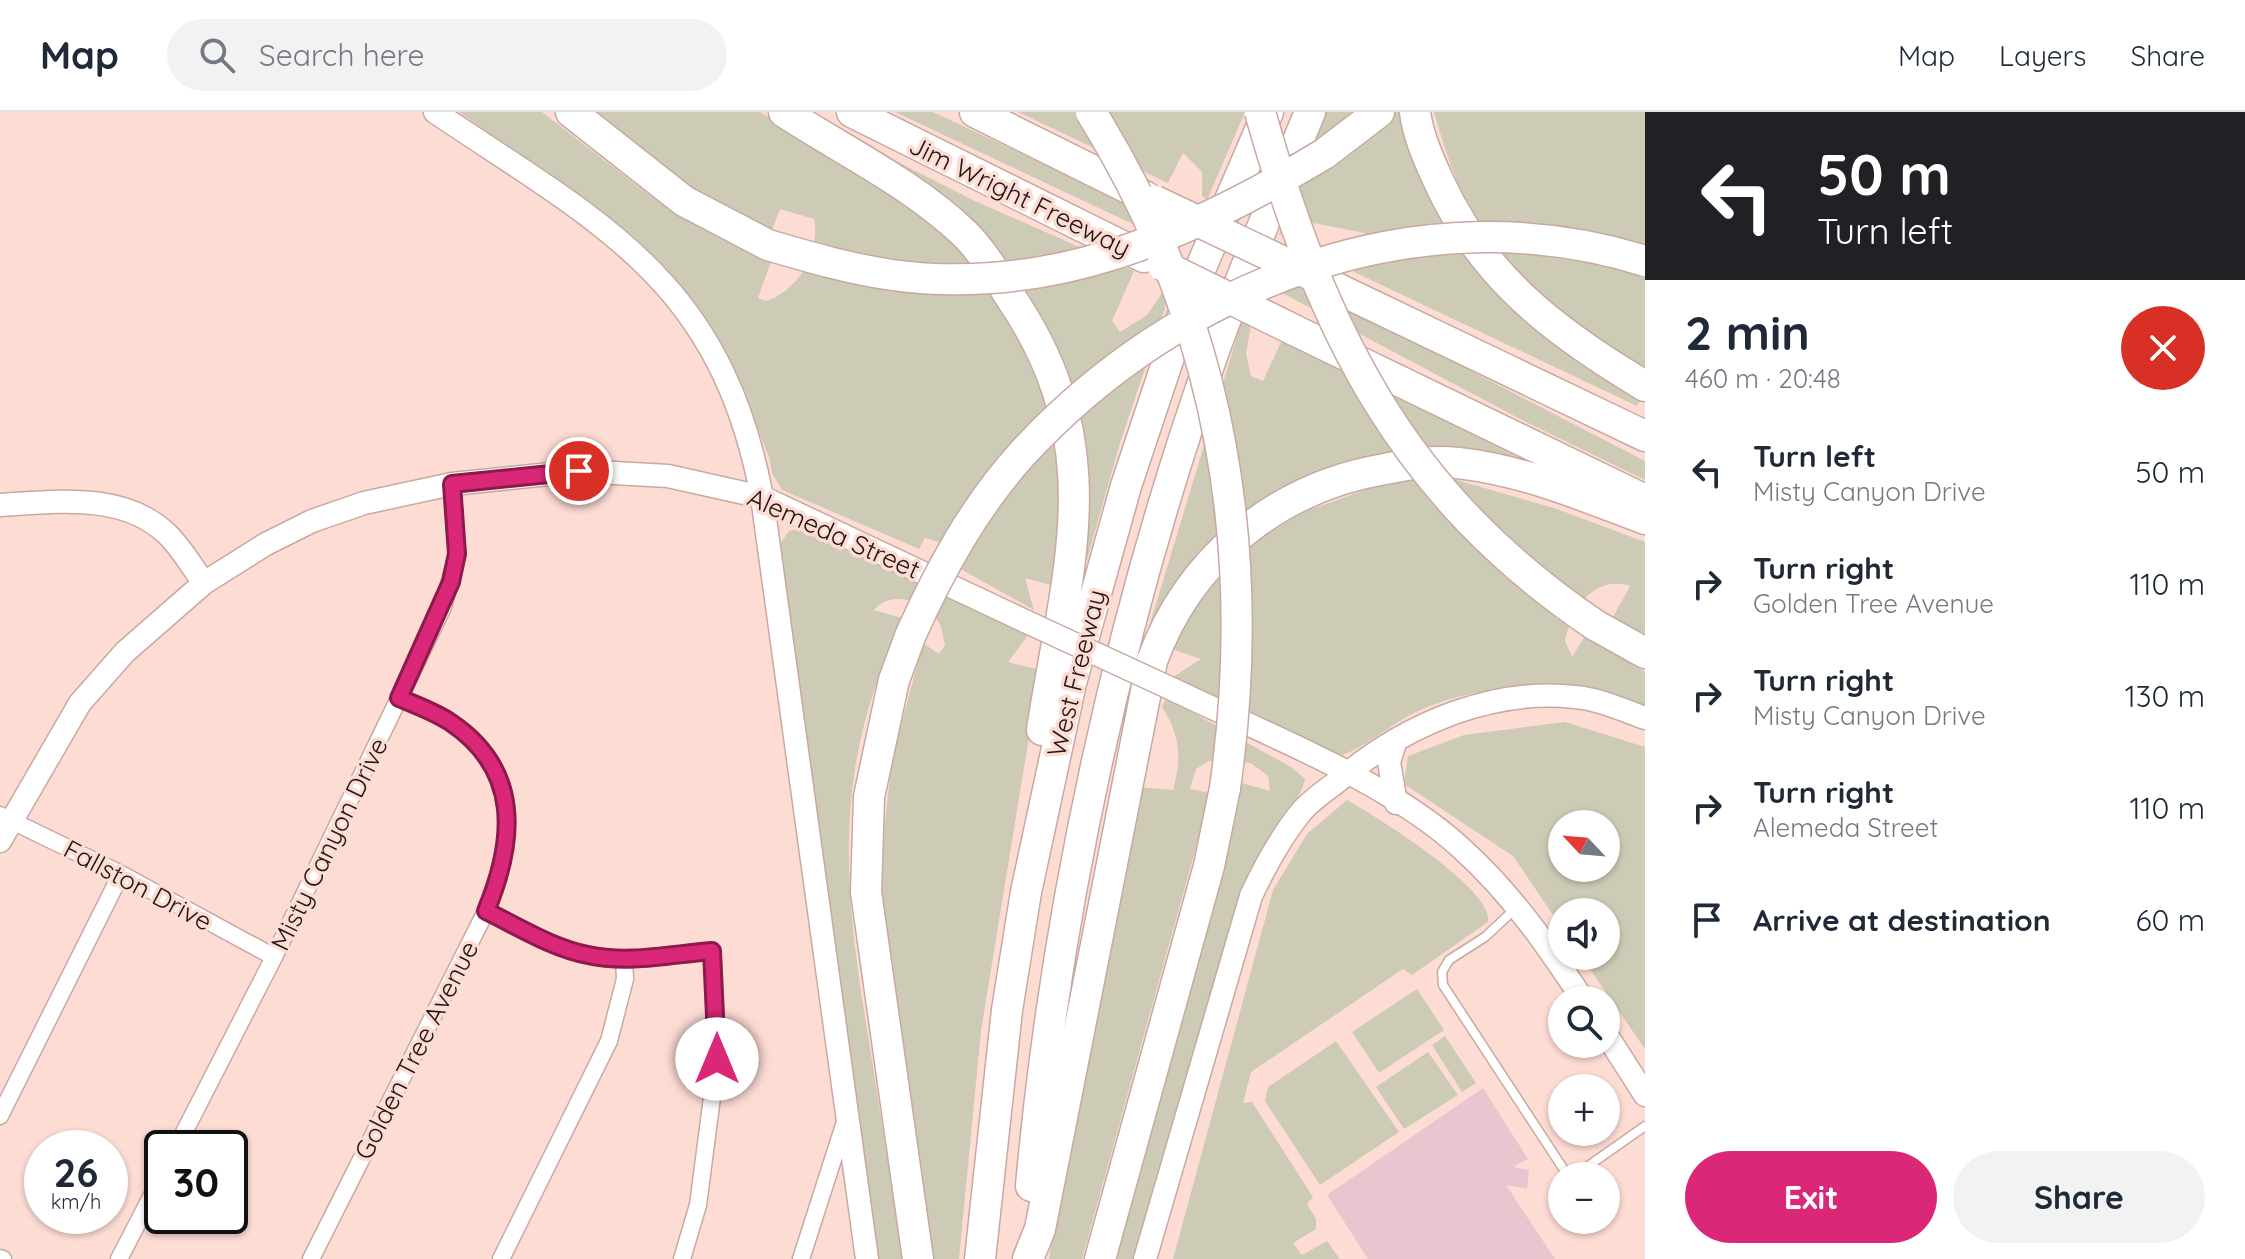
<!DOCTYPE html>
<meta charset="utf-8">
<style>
body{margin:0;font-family:Quicksand,sans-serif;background:#f2f2f3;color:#1f2937;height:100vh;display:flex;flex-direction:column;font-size:30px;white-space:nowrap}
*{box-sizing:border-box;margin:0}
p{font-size:26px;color:#747a83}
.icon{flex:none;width:44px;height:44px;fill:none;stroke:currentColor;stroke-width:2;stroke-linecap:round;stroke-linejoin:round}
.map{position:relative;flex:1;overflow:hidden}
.side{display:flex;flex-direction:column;background:#fff;width:600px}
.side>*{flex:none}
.banner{background:#202124;color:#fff;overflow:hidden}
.needle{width:52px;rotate:296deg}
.tools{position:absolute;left:1548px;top:698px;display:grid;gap:16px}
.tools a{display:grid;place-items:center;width:72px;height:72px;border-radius:50%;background:#fff;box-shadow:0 2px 6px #0004;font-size:40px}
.speed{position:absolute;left:24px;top:1018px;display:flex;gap:16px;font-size:40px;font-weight:700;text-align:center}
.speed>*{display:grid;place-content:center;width:104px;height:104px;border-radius:50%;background:#fff;box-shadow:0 2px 6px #0004;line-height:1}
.speed small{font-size:20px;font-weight:400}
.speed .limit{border:4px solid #111;border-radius:12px;background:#fff;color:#111}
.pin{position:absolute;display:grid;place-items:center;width:68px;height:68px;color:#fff;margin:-34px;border:4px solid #fff;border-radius:50%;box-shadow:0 2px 8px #0007}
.me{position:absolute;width:88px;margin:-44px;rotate:0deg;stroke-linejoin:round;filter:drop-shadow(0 0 6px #0008)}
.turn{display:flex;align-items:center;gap:28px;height:168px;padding:0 40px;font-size:36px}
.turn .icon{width:104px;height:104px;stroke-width:2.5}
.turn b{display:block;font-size:56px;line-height:68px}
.round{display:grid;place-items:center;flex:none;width:84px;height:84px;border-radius:42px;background:#f2f2f3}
.headline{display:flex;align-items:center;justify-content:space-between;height:136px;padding:0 40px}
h1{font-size:48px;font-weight:800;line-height:60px}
.action{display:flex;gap:16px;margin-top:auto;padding:16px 40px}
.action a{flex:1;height:92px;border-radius:48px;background:#db2777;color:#fff;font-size:32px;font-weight:800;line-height:92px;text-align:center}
.action a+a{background:#f2f2f3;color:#1f2937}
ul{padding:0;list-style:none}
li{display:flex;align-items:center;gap:24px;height:112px;padding:0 40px}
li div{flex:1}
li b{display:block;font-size:30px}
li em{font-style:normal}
header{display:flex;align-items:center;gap:48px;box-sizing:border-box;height:112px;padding:0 40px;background:#fff;border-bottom:2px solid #e0e1e3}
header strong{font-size:38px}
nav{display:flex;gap:44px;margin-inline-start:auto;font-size:28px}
.search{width:560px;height:72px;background:#f2f2f3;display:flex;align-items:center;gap:20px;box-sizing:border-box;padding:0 28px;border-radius:44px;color:#747a83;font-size:30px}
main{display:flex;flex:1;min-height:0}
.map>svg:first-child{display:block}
</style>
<header>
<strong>Map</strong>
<div class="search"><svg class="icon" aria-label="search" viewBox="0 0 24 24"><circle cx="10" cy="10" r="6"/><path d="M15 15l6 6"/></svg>Search here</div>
<nav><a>Map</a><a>Layers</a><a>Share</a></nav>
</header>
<main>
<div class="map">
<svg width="1645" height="1147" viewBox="0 0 1645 1147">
<rect width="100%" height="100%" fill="#fddcd4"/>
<path fill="#cdcbb5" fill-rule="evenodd" d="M459,0h83l111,86 66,40 53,21 -14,39 8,3c32,-10 55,-49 48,-82l-34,-10 -8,21 -101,-51 -75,-67h164l126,76 84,70 56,82 32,99 2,81 -6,66 -29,-8 9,32 -77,-43 13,-16 -45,-13 -6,11 -137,-59 -10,-17 -3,-16c-15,-37 -29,-76 -48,-112 -52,-100 -173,-169 -262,-233z
M895,0h38l194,91 10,23z
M1018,0h227l-38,88 -5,-4v-24l-19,-19 -15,30z
M1326,0h81c22,49 41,105 68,151 35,58 109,103 166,135l-4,8 -283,-134 11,-39 -52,-10 -34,12z
M1434,0h211v260c-48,-31 -103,-67 -141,-110 -34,-37 -57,-103 -70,-150z
M880,41l95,48 159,70 -22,50 8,11 27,-17 19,-28 -1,22 -45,134 -46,163c14,-118 23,-207 -47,-310 -10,-15 -19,-33 -31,-45 -34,-36 -78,-66 -116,-98z
M1266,153l379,196v19l-121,-59 -268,-142z
M1242,208l9,5 -5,28 5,23 12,5 19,-41 284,141 -90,-25 -164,21 -170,173z
M1453,367l104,30 88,33v97l-32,-22 17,-31c-36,-11 -58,22 -65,55l7,16 13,-21 60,36v33c-69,-25 -161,-25 -229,7 -25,12 -54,38 -79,45l-164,-80 28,-18 -35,-12 23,-37 66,-68 48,-30 91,-32z
M798,417l231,105 -21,28 32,8 -59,361 -22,228h-29l-51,-382 13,-118 31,-116 16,11 6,-9c-2,-7 -3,-20 -8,-25 -15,-20 -46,-30 -63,-10l28,8c-21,48 -39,99 -47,151 -15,93 0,188 15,279 11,71 23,141 34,211h-27l-100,-711 12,-17z
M1166,586l125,69 14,12c-3,20 -35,59 -48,80l-119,400h-24l105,-373 23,-103 28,8 -2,-15 -17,-13 -42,-2 -13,8 -6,20 21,4 -129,466h-33l23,-144 67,-328 34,3c9,-32 7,-56 -11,-83z
M1565,610l80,25v302l-64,-93h25v-44h-44v16l-49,-72 -109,-72 4,-28 56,-21zM1562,712h44v44h-44z
M1347,688c27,15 148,90 141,122l-76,53 -9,-6 -152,103 -8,31 9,-1 61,95 -6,7 9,15v10l-23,14 9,12 25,-14 13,18h-167l100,-369 34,-56z
M1417,877l27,41 -65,43 -27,-41z
M1445,924l31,47 -14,9 -30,-47z
M1336,929l63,91 -79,53 -55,-84 3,-14z
M1428,940l30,43 -54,34 -28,-42z"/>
<path fill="#e9c6cf" d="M1483,976l45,71 -15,8 16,3 -2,19 -21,-4 49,74h-187l-41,-64z"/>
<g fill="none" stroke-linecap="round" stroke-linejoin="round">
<defs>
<path id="lane" d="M1515,797l-30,28 -36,23 -7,12 1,13 125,191
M1574,1064l71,-50"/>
<path id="street" d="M0,703l121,59 153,83
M486,799c33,16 66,37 102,44 40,9 84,-1 124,-4l5,108 -19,146 -16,54
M0,1004l121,-242
M176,1036l98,-191 169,-350 14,-53 -5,-70
M0,1146l3,1
M119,1147l43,-83
M311,1147l175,-348c29,-70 36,-141 -36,-189 -15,-10 -34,-17 -51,-24
M501,1147l108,-218 16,-62 -1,-20
M801,1147l44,-137"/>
<path id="secondary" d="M435,0c168,113 286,168 327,385l105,762
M0,393c55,-3 122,-13 166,28 15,14 26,34 38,50l62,-39 46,-23 52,-18 88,-19 127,-13 89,5 94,21 265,125
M1172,577c91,44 215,91 289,159 50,45 86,97 122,152
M1396,691l-7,-41 7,-22
M0,729l80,-138 45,-51 79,-69
M1606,922l39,61
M1145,1147l106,-363c14,-30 29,-58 50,-84 13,-15 32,-26 47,-39 62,-50 145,-85 227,-76 24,2 48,13 70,21"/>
<path id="highway" d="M571,0l113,89 84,44
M784,0c60,39 129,72 181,122 18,18 32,42 46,64 101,149 56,270 31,432
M852,0l292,145
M975,0l171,85
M1415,0c3,24 14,48 24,70 44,96 117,151 206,204
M1324,42l55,-42
M1332,174l313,150
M1294,218l351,170
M1595,513l50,28
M911,522l-17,46 -25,117 -3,95 52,367
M1031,1074c25,-278 90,-576 184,-838 29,-80 63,-158 95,-236
M980,1147l27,-249 19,-118 45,-209 55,-197 66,-198 76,-176
M1028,1147l12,-30 112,-568c37,-102 125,-174 233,-192 25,-5 48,-9 73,-6 65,7 126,33 187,56
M1100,1147l109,-393 16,-78"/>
</defs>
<use href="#lane" stroke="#c8a9a1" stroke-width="11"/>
<use href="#street" stroke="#c8a9a1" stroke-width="19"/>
<use href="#secondary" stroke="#c8a9a1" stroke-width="25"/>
<use href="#highway" stroke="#c8a9a1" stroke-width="33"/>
<use href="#lane" stroke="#fff" stroke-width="8"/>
<use href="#street" stroke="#fff" stroke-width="16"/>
<use href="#secondary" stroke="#fff" stroke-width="22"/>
<use href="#highway" stroke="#fff" stroke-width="30"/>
<defs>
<path id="secondary-bridge" d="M1027,510l145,67"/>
<path id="highway-bridge" d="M1091,0c129,208 168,436 134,676
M1260,0c62,219 141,382 335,513
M1155,89l154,73
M768,133c41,12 82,24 124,30 161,22 299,-41 432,-121
M1162,153l132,65
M911,522c29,-64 63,-127 111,-180 156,-170 398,-264 623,-193"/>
</defs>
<use href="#secondary-bridge" stroke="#c8a9a1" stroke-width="25" stroke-linecap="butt"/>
<use href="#highway-bridge" stroke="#c8a9a1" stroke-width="33" stroke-linecap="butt"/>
<use href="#secondary-bridge" stroke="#fff" stroke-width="22"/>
<use href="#highway-bridge" stroke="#fff" stroke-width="30"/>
</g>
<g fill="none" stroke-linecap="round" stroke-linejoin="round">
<defs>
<path id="route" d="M579,359l-127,13 5,70 -6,28 -52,116c17,7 36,14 51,24 72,48 65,119 36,189 33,16 66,37 102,44 40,9 84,-1 124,-4l5,108"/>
</defs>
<use href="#route" stroke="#8e194d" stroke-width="20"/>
<use href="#route" stroke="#db2777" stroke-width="14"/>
</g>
<g text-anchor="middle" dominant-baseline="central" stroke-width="7" stroke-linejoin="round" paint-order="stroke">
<g font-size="26" fill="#211613" stroke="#fddcd4">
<text transform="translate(1020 84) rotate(26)">Jim Wright Freeway</text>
<text transform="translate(834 421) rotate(24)">Alemeda Street</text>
<text transform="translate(1076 561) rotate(-76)">West Freeway</text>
<text transform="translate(329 732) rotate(-64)">Misty Canyon Drive</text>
<text transform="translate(138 773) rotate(28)">Fallston Drive</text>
<text transform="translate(416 938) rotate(-63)">Golden Tree Avenue</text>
</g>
</g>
</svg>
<div class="tools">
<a><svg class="needle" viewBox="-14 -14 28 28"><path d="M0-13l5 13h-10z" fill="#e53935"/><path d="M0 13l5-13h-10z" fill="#747a83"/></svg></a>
<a><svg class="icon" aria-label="sound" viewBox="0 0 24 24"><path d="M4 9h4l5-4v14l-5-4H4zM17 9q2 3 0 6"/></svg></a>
<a><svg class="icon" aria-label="search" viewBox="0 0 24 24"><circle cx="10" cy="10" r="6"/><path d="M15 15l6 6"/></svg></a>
<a>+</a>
<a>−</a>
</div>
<div class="speed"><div>26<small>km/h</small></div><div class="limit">30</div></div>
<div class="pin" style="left:579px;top:359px;background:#d93025"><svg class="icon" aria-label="arrive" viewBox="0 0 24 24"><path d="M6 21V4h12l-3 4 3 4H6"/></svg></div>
<svg class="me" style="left:717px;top:947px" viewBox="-20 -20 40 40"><circle r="19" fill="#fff"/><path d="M0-13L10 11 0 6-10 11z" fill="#db2777"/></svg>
</div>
<section class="side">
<div class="banner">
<div class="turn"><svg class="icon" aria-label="left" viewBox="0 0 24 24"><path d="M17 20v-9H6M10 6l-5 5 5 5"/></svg><div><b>50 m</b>Turn left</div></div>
</div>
<div class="headline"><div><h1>2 min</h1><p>460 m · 20:48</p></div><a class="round" style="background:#d93025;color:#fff"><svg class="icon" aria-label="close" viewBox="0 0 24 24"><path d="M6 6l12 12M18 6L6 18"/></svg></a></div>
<ul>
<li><svg class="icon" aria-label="left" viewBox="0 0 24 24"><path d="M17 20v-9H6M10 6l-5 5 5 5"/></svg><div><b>Turn left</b><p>Misty Canyon Drive</p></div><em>50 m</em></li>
<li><svg class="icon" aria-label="right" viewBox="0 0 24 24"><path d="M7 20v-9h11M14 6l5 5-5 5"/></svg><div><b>Turn right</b><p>Golden Tree Avenue</p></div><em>110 m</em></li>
<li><svg class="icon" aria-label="right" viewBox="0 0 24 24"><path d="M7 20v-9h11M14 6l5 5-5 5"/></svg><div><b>Turn right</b><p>Misty Canyon Drive</p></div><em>130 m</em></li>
<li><svg class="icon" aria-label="right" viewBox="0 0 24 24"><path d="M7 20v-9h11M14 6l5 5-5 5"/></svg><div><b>Turn right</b><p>Alemeda Street</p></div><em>110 m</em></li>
<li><svg class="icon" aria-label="arrive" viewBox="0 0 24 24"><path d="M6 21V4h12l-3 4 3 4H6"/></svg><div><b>Arrive at destination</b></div><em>60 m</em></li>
</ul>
<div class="action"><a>Exit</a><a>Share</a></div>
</section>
</main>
